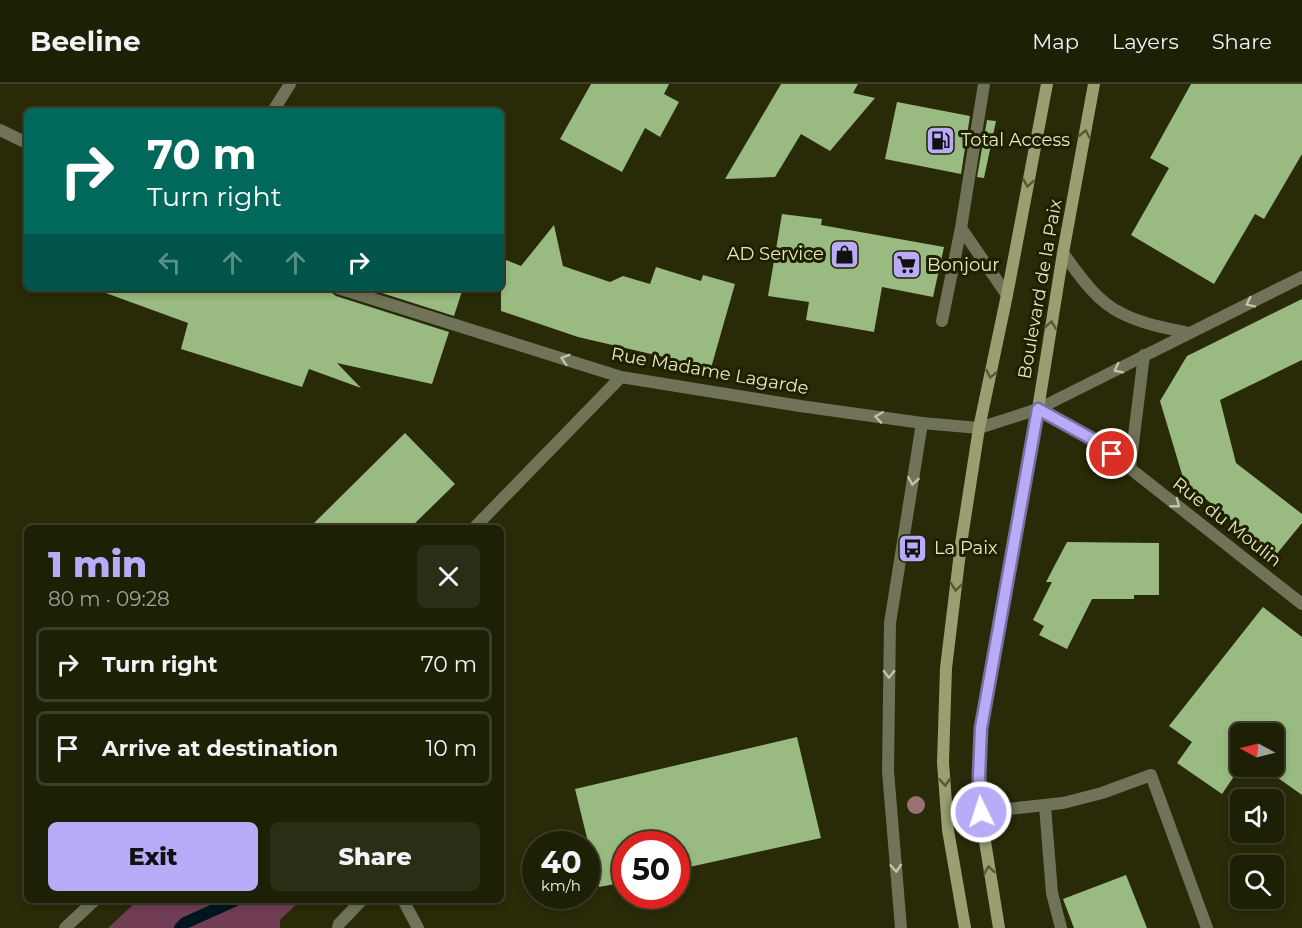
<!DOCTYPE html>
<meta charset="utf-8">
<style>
body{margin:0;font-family:Montserrat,sans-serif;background:#2b2d14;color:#f1f3f6;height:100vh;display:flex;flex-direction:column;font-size:22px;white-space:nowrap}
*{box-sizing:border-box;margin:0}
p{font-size:20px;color:#a1a39b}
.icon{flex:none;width:33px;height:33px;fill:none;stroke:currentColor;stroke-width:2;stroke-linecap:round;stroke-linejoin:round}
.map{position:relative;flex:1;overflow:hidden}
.panel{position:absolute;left:24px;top:441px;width:480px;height:378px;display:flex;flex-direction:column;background:#1e2006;border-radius:9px;box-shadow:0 3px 9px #0003,0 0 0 2px #3c3e28}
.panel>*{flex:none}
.top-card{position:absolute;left:24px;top:24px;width:480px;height:183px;border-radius:9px;box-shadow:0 3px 9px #0003,0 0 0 2px #3c3e28;background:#00695c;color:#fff;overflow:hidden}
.needle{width:39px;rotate:277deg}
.controls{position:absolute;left:1230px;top:639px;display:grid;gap:12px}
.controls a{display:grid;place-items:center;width:54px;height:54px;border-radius:9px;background:#1e2006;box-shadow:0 3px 9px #0003,0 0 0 2px #3c3e28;font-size:30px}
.speed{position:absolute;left:522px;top:747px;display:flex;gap:12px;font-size:30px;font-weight:700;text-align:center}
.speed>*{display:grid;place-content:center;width:78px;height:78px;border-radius:50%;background:#1e2006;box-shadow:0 3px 9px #0003,0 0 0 2px #3c3e28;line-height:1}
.speed small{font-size:15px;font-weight:400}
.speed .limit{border:9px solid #d22;background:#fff;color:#111}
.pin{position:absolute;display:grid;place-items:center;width:51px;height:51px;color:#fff;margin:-26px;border:3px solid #fff;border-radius:50%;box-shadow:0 2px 6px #0007}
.me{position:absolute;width:66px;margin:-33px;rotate:356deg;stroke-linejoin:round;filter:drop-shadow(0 0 4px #0008)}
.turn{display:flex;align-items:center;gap:21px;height:126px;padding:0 24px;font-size:27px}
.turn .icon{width:78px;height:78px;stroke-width:2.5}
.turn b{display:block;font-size:42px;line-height:51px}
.lanes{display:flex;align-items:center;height:57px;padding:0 24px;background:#0003;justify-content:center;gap:30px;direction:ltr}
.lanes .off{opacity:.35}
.round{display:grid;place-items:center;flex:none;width:63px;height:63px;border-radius:9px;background:#2b2d14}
.overview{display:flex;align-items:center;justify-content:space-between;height:102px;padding:0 24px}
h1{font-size:36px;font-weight:800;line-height:45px;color:#b9abf7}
.action{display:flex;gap:12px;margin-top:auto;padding:12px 24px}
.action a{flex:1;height:69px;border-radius:9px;background:#b9abf7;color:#111;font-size:24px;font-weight:800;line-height:69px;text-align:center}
.action a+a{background:#2b2d14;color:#f1f3f6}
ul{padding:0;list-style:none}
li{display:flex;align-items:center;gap:18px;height:75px;margin:0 12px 9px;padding:0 12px;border:3px solid #3c3e28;border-radius:9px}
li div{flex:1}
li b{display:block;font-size:22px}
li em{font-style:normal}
header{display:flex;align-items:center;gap:36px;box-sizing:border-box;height:84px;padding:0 30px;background:#1e2006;border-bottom:2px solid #3c3e28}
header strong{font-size:28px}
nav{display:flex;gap:33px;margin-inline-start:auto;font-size:21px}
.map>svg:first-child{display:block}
</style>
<header>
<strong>Beeline</strong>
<nav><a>Map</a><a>Layers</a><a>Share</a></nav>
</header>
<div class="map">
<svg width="1302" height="844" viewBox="0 0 1302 844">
<rect width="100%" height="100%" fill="#282a08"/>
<path fill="#703d54" d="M138,816h163l-21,20v8h-172z"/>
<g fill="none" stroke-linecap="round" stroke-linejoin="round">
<path stroke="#001520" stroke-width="12" d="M180,844l5,-5 51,-23"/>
</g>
<path fill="#99ba81" d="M591,0h78l-5,10 15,8 -19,35 -15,-9 -23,44 -62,-33z
M781,0h77l-5,9 22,5 -45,53 -29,-17 -26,43 -50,2z
M1191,0h111v70l-38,65 -9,-5 -41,70 -83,-49 38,-67 -19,-10z
M897,18l73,14 -9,58 -76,-15z
M987,36l9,1 -12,57 -7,-1z
M782,130l40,5 -1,6 123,22 -11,50 -51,-10 -8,45 -68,-12 3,-18 -41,-6z
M554,141l9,41 47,16 13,-6 27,8 6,-17 45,14 2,-6 32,9 -24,84 -133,-31 -77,-26v-53l20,8z
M104,204h226l2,5 4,3 113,36 -17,52 -95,-21 24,25 -52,-19 -7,18 -121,-38 7,-26 -85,-31z
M366,204h97l-9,28z
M1302,215v61l-82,40 16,63 66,51v9l-27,33 -91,-75 -24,-80 27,-45z
M405,349l50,51 -45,44h-101z
M1067,458l92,1v52h-25v4h-42l-25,50 -28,-14 5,-9 -11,-6 19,-38h-6z
M1263,523l39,30v158l-41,-29h13v-32h-34l1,32 -19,28 -45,-31 15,-21 -23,-16z
M797,653l24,101 -145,32v-26h-50v38l-27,5 -24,-98z
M1126,791l21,53h-73l-11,-29z"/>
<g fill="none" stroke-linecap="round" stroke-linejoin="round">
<path stroke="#707357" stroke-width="12" d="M984,0l-23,144 46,67
M942,237l19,-93
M979,344l59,-19
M1045,722l7,87 9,35
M981,728l82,-9 39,-10 49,-18 56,153
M338,844l1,-4 23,-24
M901,844l-13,-157 2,-148 32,-200"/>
<path stroke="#707357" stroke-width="12" d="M273,27l17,-27
M0,46l27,13
M1063,169c16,22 33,48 58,60 21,11 45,15 68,20
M338,204l283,89 179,29 122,17 57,5
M1038,325l56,31 208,164
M1038,325l264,-132
M1130,384l14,-113
M474,444l147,-151
M403,816l15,28
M65,844l30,-28"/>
<path stroke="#9a9e71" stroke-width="12" d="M965,844l-17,-98 -5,-68 3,-94 15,-124 18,-116 28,-133 40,-211
M999,844l-16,-99 -4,-53 2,-48 57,-319 25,-156 31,-169"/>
</g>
<circle fill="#9a7173" cx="916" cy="721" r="9"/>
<defs><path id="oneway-chevron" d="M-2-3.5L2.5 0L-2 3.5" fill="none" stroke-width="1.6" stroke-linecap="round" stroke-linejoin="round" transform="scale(1.5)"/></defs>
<g stroke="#565933">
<use href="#oneway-chevron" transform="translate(1085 50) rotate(-79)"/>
<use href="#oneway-chevron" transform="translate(1028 99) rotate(100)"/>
<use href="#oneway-chevron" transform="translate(1051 241) rotate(-81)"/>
<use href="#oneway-chevron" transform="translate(991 290) rotate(102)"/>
<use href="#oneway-chevron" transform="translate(956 503) rotate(97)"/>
<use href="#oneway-chevron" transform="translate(945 698) rotate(86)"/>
<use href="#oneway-chevron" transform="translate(989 786) rotate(-99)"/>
</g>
<g stroke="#c1c5a5">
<use href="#oneway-chevron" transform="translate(1250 219) rotate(154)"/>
<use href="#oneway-chevron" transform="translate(565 275) rotate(-163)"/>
<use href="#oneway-chevron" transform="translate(1118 285) rotate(153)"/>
<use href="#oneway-chevron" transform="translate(879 333) rotate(-172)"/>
<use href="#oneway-chevron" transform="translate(913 397) rotate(99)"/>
<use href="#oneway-chevron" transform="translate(1176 420) rotate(38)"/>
<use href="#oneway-chevron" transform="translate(889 590) rotate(91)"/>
<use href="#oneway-chevron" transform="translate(896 784) rotate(86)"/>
</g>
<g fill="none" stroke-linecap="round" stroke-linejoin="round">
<defs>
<path id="route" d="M981,728l-2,-36 2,-48 57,-319 56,31 18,14"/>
</defs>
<use href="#route" stroke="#786fa1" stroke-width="15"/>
<use href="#route" stroke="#b9abf7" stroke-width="10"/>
</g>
<defs>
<symbol id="fuel-square" viewBox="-11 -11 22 22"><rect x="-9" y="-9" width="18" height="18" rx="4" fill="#b9abf7" stroke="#1f2000"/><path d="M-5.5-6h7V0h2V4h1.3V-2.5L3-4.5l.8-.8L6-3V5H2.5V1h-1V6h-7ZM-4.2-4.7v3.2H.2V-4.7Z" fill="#111"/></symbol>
<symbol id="shop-square" viewBox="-11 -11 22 22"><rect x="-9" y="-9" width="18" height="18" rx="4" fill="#b9abf7" stroke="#1f2000"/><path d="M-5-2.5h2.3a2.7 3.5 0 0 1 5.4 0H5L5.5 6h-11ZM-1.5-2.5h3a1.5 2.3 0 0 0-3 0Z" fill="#111"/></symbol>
<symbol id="supermarket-square" viewBox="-11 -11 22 22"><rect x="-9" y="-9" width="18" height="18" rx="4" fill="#b9abf7" stroke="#1f2000"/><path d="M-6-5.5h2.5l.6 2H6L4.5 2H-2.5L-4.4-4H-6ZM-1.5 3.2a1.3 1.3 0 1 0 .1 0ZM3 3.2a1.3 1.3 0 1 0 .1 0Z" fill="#111"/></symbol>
<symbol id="bus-square" viewBox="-11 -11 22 22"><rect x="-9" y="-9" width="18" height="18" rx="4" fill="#b9abf7" stroke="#1f2000"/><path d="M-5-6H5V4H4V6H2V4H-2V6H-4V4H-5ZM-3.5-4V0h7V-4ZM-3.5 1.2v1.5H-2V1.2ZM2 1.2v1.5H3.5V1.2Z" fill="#111"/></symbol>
</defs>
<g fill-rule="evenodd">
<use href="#fuel-square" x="924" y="40" width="33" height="33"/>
<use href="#shop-square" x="828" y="154" width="33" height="33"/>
<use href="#supermarket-square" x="890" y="164" width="33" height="33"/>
<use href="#bus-square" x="896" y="448" width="33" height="33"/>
</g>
<g text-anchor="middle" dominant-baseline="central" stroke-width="6" stroke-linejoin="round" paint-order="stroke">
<g font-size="18" fill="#e4e8c7" stroke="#1f2000" text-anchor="start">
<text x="961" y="56">Total Access</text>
<text x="824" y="170" text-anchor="end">AD Service</text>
<text x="927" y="181">Bonjour</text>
<text x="934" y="464">La Paix</text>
</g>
<g font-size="18" fill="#e4e8c7" stroke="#1f2000">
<text transform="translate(1040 205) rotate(-80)">Boulevard de la Paix</text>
<text transform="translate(710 287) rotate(10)">Rue Madame Lagarde</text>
<text transform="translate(1227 438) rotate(38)">Rue du Moulin</text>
</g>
</g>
</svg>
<div class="controls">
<a><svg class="needle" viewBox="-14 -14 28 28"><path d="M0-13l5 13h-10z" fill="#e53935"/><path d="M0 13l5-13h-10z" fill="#a1a39b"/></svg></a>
<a><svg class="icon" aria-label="sound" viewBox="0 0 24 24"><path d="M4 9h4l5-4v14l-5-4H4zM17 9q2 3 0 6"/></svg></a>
<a><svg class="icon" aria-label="search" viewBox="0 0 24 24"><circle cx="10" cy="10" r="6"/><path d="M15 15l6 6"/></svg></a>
</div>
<div class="speed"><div>40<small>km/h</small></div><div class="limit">50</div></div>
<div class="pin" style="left:1112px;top:370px;background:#d93025"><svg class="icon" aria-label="arrive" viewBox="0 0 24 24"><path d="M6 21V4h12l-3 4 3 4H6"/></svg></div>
<svg class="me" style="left:981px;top:728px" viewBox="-20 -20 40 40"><circle r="17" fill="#b9abf7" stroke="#fff" stroke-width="3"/><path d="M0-11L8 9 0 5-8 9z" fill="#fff"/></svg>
<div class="top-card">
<div class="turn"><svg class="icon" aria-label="right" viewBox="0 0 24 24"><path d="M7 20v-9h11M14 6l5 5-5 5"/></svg><div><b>70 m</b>Turn right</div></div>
<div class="lanes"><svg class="icon off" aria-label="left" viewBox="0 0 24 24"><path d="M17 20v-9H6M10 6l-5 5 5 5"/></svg><svg class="icon off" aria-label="ahead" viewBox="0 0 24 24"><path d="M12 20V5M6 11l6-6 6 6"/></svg><svg class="icon off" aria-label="ahead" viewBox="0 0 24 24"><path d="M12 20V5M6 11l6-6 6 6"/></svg><svg class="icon" aria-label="right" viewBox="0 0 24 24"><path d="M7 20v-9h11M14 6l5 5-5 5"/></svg></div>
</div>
<section class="panel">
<div class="overview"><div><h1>1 min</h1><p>80 m · 09:28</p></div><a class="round"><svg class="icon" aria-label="close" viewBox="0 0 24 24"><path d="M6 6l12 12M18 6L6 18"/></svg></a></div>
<ul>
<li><svg class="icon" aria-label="right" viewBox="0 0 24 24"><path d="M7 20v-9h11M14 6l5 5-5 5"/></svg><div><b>Turn right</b></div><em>70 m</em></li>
<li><svg class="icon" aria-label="arrive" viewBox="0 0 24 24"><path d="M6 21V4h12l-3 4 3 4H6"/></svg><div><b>Arrive at destination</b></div><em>10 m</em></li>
</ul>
<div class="action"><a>Exit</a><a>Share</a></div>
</section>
</div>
